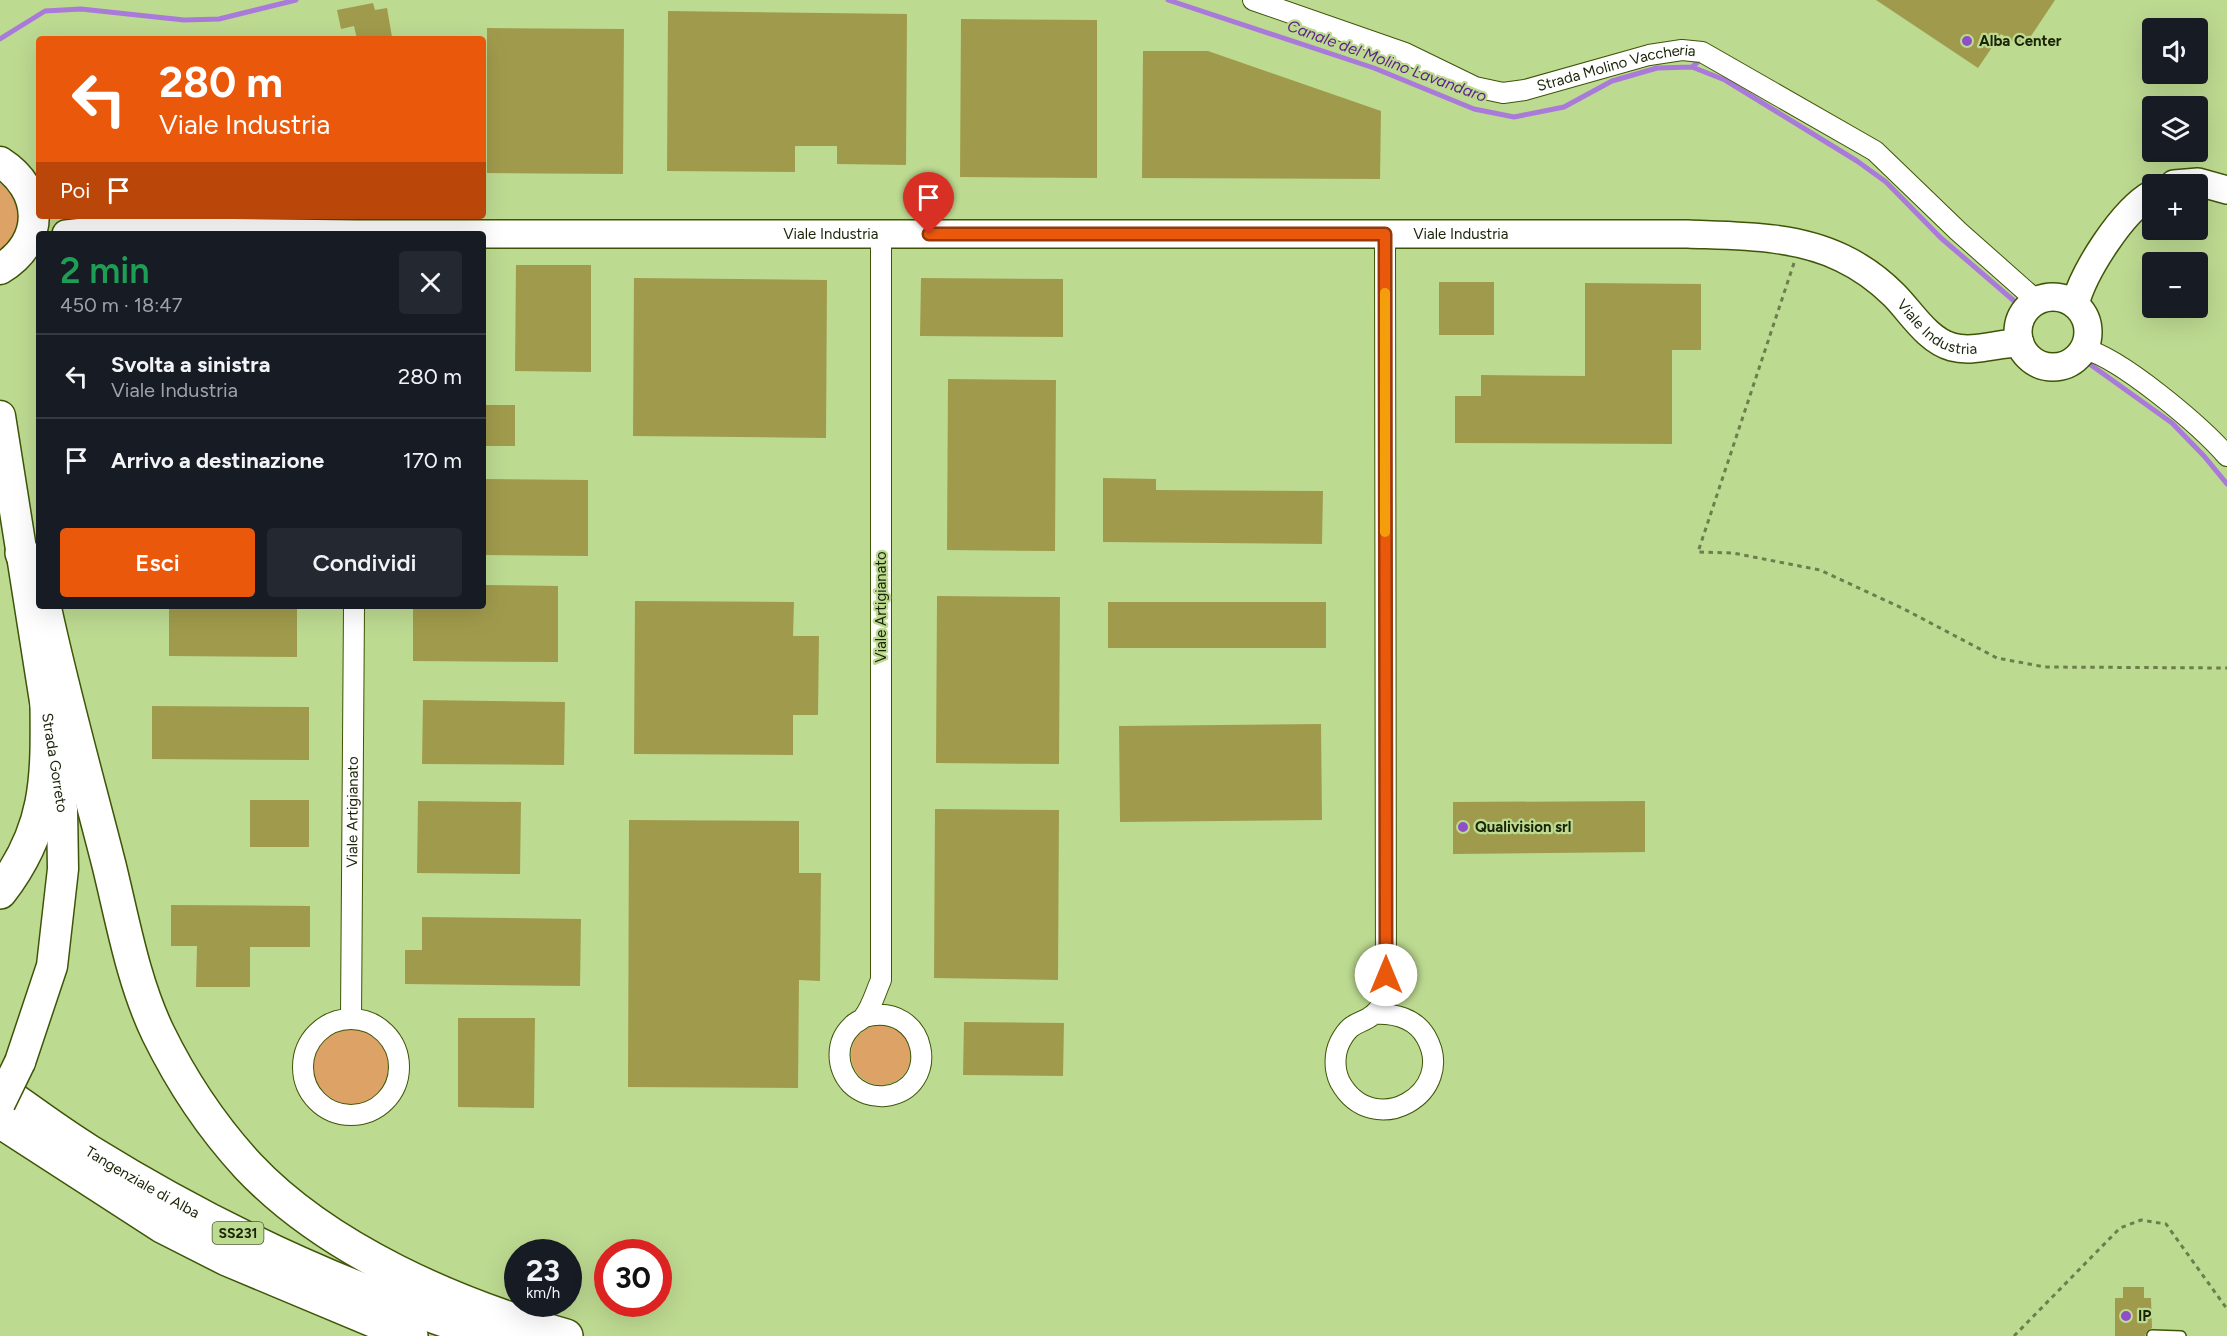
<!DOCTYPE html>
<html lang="it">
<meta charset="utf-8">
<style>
body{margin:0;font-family:Figtree,sans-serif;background:#242831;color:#f1f3f6;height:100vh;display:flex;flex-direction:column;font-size:22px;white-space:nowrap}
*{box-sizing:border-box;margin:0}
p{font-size:20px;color:#9ea1a6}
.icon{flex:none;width:33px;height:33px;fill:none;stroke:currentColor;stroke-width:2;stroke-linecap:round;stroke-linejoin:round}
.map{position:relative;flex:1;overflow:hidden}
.sheet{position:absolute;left:36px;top:231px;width:450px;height:378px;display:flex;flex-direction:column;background:#171b24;border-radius:6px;box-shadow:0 6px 24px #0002}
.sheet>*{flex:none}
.banner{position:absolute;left:36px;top:36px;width:450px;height:183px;border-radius:6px;box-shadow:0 6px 24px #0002;background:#ea580c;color:#fff;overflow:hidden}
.tools{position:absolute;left:2142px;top:18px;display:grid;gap:12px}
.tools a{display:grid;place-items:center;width:66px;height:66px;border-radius:6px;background:#171b24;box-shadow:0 6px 24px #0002;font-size:30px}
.speed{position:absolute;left:504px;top:1239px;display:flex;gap:12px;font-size:30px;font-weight:700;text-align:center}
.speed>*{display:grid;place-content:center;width:78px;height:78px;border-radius:50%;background:#171b24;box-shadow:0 6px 24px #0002;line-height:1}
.speed small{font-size:15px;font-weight:400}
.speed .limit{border:9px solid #d22;background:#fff;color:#111}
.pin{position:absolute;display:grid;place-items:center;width:51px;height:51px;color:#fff;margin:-62px -26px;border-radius:50% 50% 50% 0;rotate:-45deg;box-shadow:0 0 6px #0007}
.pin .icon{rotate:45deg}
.me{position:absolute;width:66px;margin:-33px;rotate:0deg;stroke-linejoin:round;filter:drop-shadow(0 0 4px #0008)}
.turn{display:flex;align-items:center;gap:21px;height:126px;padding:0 24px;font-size:27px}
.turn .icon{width:78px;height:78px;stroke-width:2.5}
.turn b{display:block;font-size:42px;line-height:51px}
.then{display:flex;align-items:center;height:57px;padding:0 24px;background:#0003;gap:12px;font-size:22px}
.round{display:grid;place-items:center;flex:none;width:63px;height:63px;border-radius:6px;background:#242831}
.headline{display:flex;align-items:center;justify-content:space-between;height:102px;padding:0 24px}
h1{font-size:36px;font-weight:600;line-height:45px;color:#1e9e55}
.cta{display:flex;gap:12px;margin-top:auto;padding:12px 24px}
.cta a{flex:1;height:69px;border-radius:6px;background:#ea580c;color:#fff;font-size:24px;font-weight:600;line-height:69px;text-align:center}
.cta a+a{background:#242831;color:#f1f3f6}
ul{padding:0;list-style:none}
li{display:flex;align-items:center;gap:18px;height:84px;padding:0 24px;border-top:2px solid #363941}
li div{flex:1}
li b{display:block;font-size:22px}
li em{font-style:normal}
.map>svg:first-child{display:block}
</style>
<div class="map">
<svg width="2227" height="1336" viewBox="0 0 2227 1336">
<rect width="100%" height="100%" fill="#bdda91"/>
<path fill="#dda265" d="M0,183c32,25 19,46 0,72z
M851 1055a30 30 0 1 1 60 0a30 30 0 1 1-60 0Z
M309 1069a43 43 0 1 1 86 0a43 43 0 1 1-86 0Z"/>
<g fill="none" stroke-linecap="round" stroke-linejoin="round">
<path stroke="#a97ad9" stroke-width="5" d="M1168,0l206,68 100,41 40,8 50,-10 48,-26 45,-13 35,-1 7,-6
M0,39l45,-28 36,-2 103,11 35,-1 77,-19
M1692,67l33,13 132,81 29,21 55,56 79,68
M2084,360l88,63 32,33 23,28"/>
</g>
<path fill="#a09b4c" d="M1876,0h179l-32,48 -22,-14 -23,34z
M373,3l2,7 12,-2 5,29 -35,2 -3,-13 -13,3 -4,-19z
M668,11l239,3 -1,151 -69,-1v-18h-42v26l-128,-1z
M961,19l136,1v158l-137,-1z
M487,28l137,1 -1,145 -136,-1z
M1143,51h65l173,60 -1,68 -238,-1z
M516,265h75v107l-76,-1z
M634,278l193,2 -1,158 -193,-2z
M921,278l142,1v58l-143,-1z
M1439,282h55v53h-55z
M1585,283l116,1v66h-29v94l-217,-1v-47h26v-21l104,1z
M948,379l108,1 -1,171 -108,-1z
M483,405h32v41h-32z
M1103,478l53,1v11l167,1 -1,53 -219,-2z
M483,479l105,1v76l-105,-1z
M483,585l75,1v76l-145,-1v-55h70z
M937,596l123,1 -1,167 -123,-1z
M635,601l159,1 -1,34h26l-1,79h-25v40l-159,-1z
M1108,602h218v46h-218z
M169,606h128v51l-128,-1z
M423,700l142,2 -1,63 -142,-1z
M152,706l157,1v53l-157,-1z
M1321,724l1,96 -202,2 -1,-96z
M250,800h59v47h-59z
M418,801l103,1 -1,72 -103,-1z
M1645,801v51l-192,2v-52z
M935,809l124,1 -1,170 -124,-2z
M629,820l170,1v52h22l-1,108 -21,-1 -1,108 -170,-1z
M171,905l139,1v41h-60v40h-54l1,-41h-26z
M422,917l159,2 -1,67 -175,-2v-34h17z
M458,1018h77l-1,90 -76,-1z
M964,1022l100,1 -1,53 -100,-1z
M2123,1287h21v11h7l1,30 -5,3 -2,5h-30v-38h8z"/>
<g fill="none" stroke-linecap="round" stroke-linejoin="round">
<defs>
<path id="lane" d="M2152,1335l29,1"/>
<g id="street">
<path id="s1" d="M1253,0l152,53 70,34 28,6 22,-3 124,-35 33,-5 20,2 173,99 83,80 79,70"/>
<path d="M1385,234l1,765"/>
<path d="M2084,349c37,9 117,77 143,107"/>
<path d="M1374,1014c20,-1 41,4 52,23 32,56 -53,105 -86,45 -6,-12 -6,-28 0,-40 12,-23 20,-16 34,-28 5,-4 8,-10 12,-15"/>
<path d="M864,1017c64,-17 79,72 21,79 -12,1 -25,-3 -34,-12 -15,-17 -16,-42 1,-58 3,-4 8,-5 11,-8 8,-9 13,-27 18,-38v-746"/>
<path id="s2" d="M351,1018l3,-412"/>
<circle cx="351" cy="1067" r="48"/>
</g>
<g id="secondary">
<path d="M2174,184l24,-2 29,8"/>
<path id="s3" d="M66,234l27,-3 263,3h1332c50,2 107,1 154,24 19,9 37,22 52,37 17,17 33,45 58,52 22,6 45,-4 68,-4"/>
<circle cx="2053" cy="332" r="35"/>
<path d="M2075,304c9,-33 47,-93 77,-110"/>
</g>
<g id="primary">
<path d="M0,162c44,28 46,80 0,107"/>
<path id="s4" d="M0,416l62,393 1,60 -11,97 -32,96"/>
</g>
<g id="highway">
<path d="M22,553l17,39"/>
<path d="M44,606c19,88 43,173 65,259 14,57 24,116 49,168 23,47 55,95 90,133 79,84 209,140 318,170"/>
<path d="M0,892c48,-62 48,-112 47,-188"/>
<path id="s5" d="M0,1090c30,21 59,43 90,62 126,78 263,142 405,184"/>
<path d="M0,1121l162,105 65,33 184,77"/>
</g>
</defs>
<use href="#lane" stroke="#3e5507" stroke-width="12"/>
<use href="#street" stroke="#3e5507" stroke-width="22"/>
<use href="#secondary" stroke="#3e5507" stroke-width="30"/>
<use href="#primary" stroke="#3e5507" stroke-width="33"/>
<use href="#highway" stroke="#3e5507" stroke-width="36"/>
<path stroke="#6b7f4c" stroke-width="3" stroke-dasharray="4.5 4.5" stroke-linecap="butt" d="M1794,263l-96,289 35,1 87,17 84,39 93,49 48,9 182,1
M2014,1336l106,-108 21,-8 25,4 61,85"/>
<use href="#lane" stroke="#fff" stroke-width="9"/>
<use href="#street" stroke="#fff" stroke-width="20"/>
<use href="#secondary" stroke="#fff" stroke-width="27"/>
<use href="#primary" stroke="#fff" stroke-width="30"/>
<use href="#highway" stroke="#fff" stroke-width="33"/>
<defs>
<path id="primary-bridge" d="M0,1103l20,-41"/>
</defs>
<use href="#primary-bridge" stroke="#3e5507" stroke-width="33" stroke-linecap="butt"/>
<use href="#primary-bridge" stroke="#fff" stroke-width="30"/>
</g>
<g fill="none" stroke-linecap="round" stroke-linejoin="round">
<defs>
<path id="route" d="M929,234h456l1,741"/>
</defs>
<use href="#route" stroke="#983908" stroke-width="15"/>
<use href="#route" stroke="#ea580c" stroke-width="10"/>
<path stroke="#f59e0b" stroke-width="10" d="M1385,293v239"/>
</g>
<g fill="#8e50c6" stroke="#bdda91" stroke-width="2">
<circle cx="1967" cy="41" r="6"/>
<circle cx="1463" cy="827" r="6"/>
<circle cx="2126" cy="1316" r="6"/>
</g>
<g text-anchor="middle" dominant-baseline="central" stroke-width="4.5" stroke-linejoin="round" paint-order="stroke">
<rect fill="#bdda91" stroke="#4b5b30" stroke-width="1.5" x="212.5" y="1222" width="51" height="22" rx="4.5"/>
<g font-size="14" font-weight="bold" fill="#1a2407">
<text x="238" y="1233">SS231</text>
</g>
<g font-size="15" font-weight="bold" fill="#1a2407" stroke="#bdda91" text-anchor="start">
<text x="1979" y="41">Alba Center</text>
<text x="1475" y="827">Qualivision srl</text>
<text x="2138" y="1316">IP</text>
</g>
<g font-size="15" fill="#1a2407" stroke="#bdda91">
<text stroke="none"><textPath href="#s1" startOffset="384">Strada Molino Vaccheria</textPath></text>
<text stroke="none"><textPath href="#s3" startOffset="765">Viale Industria</textPath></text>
<text stroke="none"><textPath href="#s3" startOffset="1395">Viale Industria</textPath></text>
<text stroke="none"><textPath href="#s3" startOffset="1900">Viale Industria</textPath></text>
<text transform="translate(881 607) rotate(-90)">Viale Artigianato</text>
<text stroke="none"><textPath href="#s4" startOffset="351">Strada Gorreto</textPath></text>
<text stroke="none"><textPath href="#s2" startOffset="206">Viale Artigianato</textPath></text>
<text stroke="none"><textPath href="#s5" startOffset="170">Tangenziale di Alba</textPath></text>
</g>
<g font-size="16" font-style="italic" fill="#5e1d8e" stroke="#bdda91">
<text transform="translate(1387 61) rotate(20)">Canale del Molino Lavandaro</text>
</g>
</g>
</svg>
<div class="tools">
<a><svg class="icon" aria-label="sound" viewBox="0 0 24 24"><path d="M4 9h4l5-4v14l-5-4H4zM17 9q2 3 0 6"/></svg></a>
<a><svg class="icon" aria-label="layers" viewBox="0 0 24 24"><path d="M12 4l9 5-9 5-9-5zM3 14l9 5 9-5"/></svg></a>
<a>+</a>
<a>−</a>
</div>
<div class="speed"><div>23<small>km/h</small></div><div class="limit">30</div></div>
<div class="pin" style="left:929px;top:234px;background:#d93025"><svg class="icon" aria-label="arrive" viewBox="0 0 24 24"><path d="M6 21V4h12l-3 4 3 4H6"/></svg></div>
<svg class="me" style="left:1386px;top:975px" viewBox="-20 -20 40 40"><circle r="19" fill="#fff"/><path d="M0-13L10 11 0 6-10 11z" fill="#ea580c"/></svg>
<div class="banner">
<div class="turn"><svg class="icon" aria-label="left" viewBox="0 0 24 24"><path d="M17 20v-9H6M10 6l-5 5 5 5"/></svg><div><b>280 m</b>Viale Industria</div></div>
<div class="then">Poi<svg class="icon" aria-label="arrive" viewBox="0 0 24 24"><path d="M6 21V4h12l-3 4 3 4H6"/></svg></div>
</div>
<section class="sheet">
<div class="headline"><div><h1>2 min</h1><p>450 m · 18:47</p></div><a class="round"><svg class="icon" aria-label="close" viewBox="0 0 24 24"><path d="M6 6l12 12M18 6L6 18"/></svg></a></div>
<ul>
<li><svg class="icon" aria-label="left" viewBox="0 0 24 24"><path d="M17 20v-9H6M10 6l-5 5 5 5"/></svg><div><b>Svolta a sinistra</b><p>Viale Industria</p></div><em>280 m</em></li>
<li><svg class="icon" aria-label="arrive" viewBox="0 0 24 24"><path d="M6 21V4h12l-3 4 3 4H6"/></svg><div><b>Arrivo a destinazione</b></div><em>170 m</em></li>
</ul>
<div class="cta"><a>Esci</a><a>Condividi</a></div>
</section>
</div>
